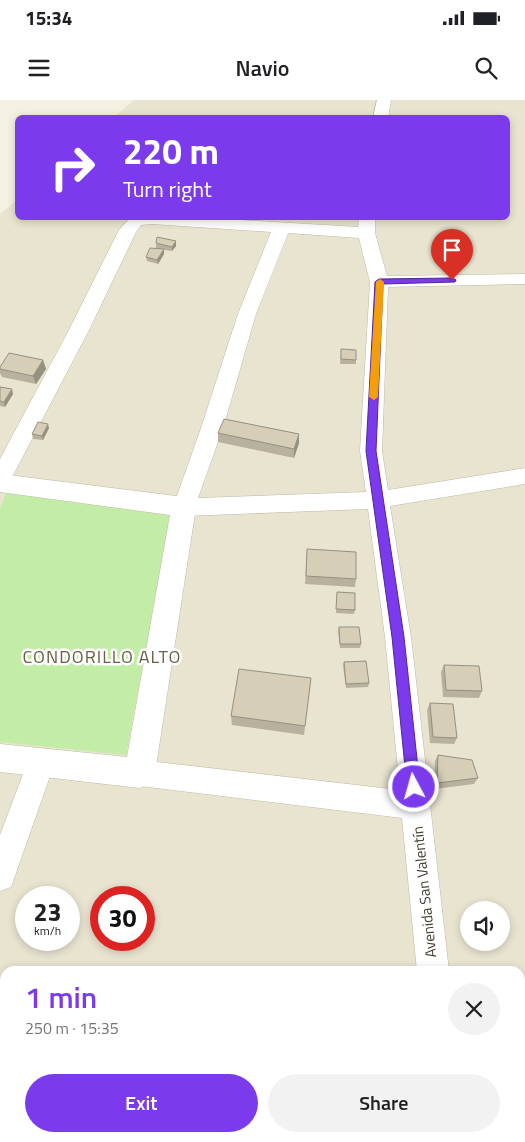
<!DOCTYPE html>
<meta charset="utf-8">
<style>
body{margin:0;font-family:"Titillium Web",sans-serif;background:#f2f2f2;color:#202124;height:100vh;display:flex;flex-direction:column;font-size:19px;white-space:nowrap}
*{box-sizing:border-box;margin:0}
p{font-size:16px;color:#757577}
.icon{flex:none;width:28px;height:28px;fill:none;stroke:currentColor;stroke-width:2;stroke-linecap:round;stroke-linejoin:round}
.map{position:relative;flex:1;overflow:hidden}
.panel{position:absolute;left:0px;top:866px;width:525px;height:176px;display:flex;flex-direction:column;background:#fff;border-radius:15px 15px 0 0;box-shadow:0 2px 8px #0003}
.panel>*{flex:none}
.hud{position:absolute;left:15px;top:15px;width:495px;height:105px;border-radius:8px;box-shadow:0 2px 8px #0003;background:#7c3aed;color:#fff;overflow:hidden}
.fabs{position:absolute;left:460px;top:801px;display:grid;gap:10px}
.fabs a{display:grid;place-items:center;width:50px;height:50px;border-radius:50%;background:#fff;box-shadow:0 2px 8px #0003;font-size:25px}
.speed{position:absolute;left:15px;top:786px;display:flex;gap:10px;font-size:25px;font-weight:700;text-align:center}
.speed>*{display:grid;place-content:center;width:65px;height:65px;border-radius:50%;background:#fff;box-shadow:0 2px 8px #0003;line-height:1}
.speed small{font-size:12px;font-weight:400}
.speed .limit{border:8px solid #d22;background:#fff;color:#111}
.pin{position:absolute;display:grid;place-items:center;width:42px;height:42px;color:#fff;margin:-51px -21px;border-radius:50% 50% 50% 0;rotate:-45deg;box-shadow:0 0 5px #0007}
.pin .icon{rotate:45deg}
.me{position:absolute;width:55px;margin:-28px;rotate:354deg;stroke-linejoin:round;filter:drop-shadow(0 0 4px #0008)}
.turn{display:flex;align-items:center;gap:18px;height:105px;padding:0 25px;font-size:22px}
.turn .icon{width:65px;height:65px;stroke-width:2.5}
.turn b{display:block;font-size:35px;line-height:42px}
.round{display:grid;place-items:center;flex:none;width:52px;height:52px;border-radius:26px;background:#f2f2f2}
.head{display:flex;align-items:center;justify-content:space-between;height:85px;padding:0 25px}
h1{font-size:30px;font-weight:600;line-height:38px;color:#7c3aed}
.action{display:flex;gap:10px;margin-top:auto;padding:10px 25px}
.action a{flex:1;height:58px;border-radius:30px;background:#7c3aed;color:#fff;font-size:20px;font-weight:600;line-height:58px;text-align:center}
.action a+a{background:#f2f2f2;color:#202124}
.status{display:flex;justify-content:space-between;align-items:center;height:35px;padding:0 25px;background:#fff;direction:ltr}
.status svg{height:14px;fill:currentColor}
header{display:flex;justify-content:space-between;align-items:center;height:65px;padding:0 25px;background:#fff;font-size:22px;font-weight:600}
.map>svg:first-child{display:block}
</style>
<div class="status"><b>15:34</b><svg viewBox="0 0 49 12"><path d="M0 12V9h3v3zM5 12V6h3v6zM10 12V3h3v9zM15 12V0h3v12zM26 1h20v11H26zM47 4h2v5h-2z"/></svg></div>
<header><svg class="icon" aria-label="menu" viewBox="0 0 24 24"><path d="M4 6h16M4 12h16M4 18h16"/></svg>Navio<svg class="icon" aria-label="search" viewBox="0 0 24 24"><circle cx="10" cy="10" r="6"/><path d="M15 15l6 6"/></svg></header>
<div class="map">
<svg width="525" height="1042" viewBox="0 0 525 1042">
<rect width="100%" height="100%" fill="#f4f1e3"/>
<path fill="#e8e4d0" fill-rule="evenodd" d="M134,0h391v1042h-525v-928l17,-14 1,18h490v-100l-394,-1zM26,798h43v42h-43zM101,798h43v42h-43zM469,810h32v32h-32zM5,871h515v167h-515z"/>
<path fill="#c3eda6" d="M6,393l165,22 -45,240 -126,-13v-233z"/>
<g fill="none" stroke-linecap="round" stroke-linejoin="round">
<defs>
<path id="minor" d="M377,0h14l-3,18h-15z
M130,118h77l151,9 1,-9h16v15l12,43 138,-2v10l-137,3 -6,164 6,39 137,-22v16l-135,22 21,131 38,334h-32l-15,-153 -262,-32 -10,-4 -4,-9 4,-9 10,-4 260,30 -15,-153 -17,-128 -184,7 -8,-3 -3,-6 28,-79 37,-114 33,-82 -119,-8 -11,1 -5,7 -47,98 -78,149 -3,6 -8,2v-28l69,-129 50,-100zM288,133l71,5 11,44 -10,169 6,41 -168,6 25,-70 33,-114z
M41,649l10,4 4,9 -44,125 -11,4v-56l31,-82z
M432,1038h36v4h-36z"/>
<path id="tertiary" d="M0,374l184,23 9,3 3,7 -41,266 -4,10 -11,5 -140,-16v-28l127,13 43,-242 -170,-23z"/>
</defs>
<use href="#minor" stroke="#c0baa4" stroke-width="1"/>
<use href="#tertiary" stroke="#c0baa4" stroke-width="1"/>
<use href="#minor" fill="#fff" fill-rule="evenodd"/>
<use href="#tertiary" fill="#fff" fill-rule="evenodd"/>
</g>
<path fill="#b8b19d" d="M176,141v5l-4,5 -8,-1v4l-6,10 -11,-3 -1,-4 14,-8 -4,-1v-5z
M341,249l15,11v4h-16z
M43,260l3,9 -10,15 -34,-7 -2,-4v-6z
M0,287l13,7 -8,13 -5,-1z
M49,328l-6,12 -10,-1 -1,-5z
M218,333l81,10 -5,15 -76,-16z
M307,449l49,30 -1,8 -50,-3z
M337,492l18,18 -1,4 -18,-1z
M339,527l22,17 -1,4h-20l-2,-17z
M344,562l25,21 -1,4 -22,1 -3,-22z
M444,565l38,26 -3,7 -36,-1 -2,-25z
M311,578l-7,57 -72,-10 -1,-9z
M430,603l27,35 -3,6 -24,-1 -3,-33z
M438,655l40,23 -4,6 -40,5 1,-28z
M504,1038h16l5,4h-20z"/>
<path fill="#969080" d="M176,141v5l-4,5v-4z
M164,149v5l-6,10 -1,-4z
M43,260l3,9 -10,15 -3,-8z
M12,289l1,5 -8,13 -1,-5z
M48,324l1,4 -6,12 -1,-4z
M299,334v9l-5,15v-9z"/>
<path fill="#d6ceb7" stroke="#969080" d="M157,137l19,4 -4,6 -16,-4z
M150,148l14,1 -7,11 -11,-3z
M341,249l15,1v10l-15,-1z
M9,253l34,7 -10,16 -33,-7v-2z
M0,287l12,2 -8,13 -4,-1z
M224,319l75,15 -5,15 -76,-16z
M38,322l10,2 -6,12 -10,-2z
M307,449l49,3v27l-50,-3z
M337,492l18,1v17l-19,-1z
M339,527h20l2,17h-21z
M366,561l3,22 -23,1 -2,-22z
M444,565l35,1 3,25 -36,-1z
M239,569l72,9 -6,48 -74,-10z
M430,603l23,1 4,34 -24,-1z
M438,655l34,5 6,18 -41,5z
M520,983h5v59h-15l-1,-4h11z"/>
<path fill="#7c3aed" stroke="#51269a" d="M452,178l4,2 -1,2 -72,2 -7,167 28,186 16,150 -2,5 -4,1 -5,-1 -2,-5 -15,-150 -26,-186 9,-169 4,-3z"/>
<path fill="#f59e0b" d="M380,179l4,3 -6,115 -4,3 -5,-3 7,-115z"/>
<g text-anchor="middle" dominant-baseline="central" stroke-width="5" stroke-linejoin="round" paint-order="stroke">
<g font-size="15" fill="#464132" stroke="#fff">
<text transform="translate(424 792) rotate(-96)">Avenida San Valentín</text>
</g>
<g font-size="18" letter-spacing="1" fill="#6a6148" stroke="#fff">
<text x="102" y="556">CONDORILLO ALTO</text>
</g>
</g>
</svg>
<div class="fabs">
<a><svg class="icon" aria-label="sound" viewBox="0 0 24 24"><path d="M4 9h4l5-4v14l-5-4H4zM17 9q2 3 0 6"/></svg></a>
</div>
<div class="speed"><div>23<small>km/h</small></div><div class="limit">30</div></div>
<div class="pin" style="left:452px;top:180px;background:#d93025"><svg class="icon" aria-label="arrive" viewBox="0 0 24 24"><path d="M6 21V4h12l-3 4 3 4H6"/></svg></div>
<svg class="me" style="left:414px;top:687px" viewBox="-20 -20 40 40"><circle r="17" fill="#7c3aed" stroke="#fff" stroke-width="3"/><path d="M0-11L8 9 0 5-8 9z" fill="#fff"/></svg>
<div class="hud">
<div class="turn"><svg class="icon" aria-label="right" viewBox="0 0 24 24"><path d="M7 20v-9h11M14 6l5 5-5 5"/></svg><div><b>220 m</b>Turn right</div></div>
</div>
<section class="panel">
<div class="head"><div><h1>1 min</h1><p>250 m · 15:35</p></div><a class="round"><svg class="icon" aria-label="close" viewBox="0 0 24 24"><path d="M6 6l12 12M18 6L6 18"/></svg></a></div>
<div class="action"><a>Exit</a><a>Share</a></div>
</section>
</div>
